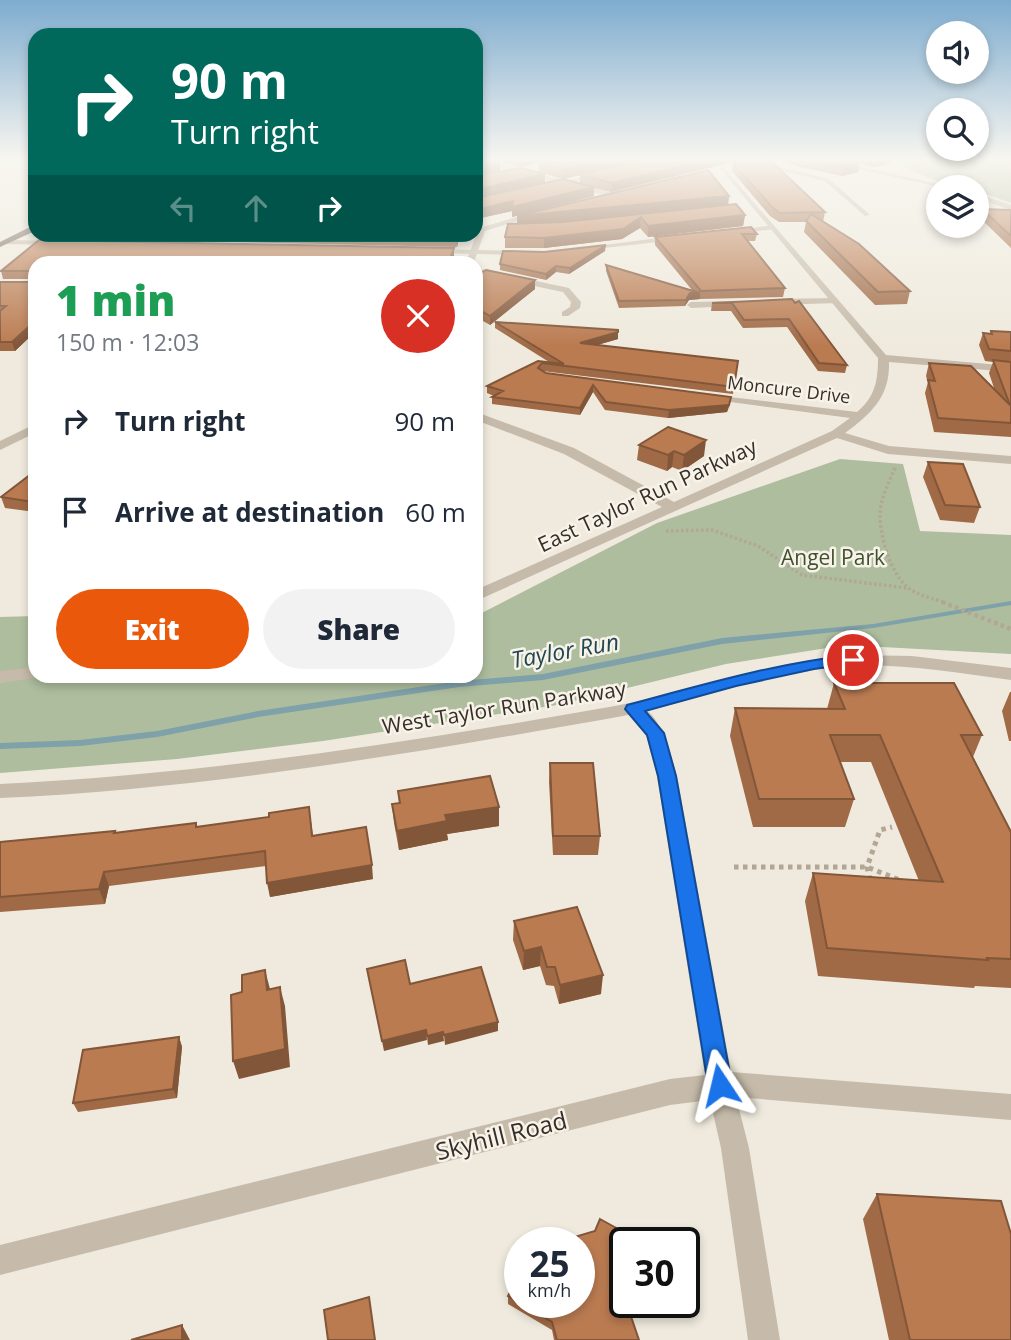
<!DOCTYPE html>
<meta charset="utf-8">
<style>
body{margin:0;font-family:"Open Sans",sans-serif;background:#f2f2f3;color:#1f2937;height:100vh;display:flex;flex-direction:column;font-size:26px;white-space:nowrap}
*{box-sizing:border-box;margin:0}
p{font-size:23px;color:#747a83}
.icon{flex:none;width:38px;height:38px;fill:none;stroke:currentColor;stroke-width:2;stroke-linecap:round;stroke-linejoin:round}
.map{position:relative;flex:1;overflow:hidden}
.sheet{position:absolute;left:28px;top:256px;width:455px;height:427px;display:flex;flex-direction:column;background:#fff;border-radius:21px;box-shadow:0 4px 10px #0003}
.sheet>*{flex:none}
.hud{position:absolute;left:28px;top:28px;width:455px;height:214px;border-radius:21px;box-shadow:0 4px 10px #0003;background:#00695c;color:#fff;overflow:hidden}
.tools{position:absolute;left:926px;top:21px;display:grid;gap:14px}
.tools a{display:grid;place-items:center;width:63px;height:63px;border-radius:50%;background:#fff;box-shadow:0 4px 10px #0003;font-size:35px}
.speed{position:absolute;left:504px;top:1227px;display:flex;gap:14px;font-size:35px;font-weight:700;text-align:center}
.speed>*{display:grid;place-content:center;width:91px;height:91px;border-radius:50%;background:#fff;box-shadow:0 4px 10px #0003;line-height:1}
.speed small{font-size:18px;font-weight:400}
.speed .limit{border:4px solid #111;border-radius:10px;background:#fff;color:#111}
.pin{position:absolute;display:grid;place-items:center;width:60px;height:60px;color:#fff;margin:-30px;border:4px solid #fff;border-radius:50%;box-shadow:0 2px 7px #0007}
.me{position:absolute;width:77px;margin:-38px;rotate:350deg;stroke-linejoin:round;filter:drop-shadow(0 0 5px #0008)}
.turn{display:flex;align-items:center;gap:24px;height:147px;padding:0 28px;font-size:32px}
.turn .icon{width:91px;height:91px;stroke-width:2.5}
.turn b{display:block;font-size:49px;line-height:60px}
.lanes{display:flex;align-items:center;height:66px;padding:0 28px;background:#0003;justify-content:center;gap:35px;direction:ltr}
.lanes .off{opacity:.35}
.round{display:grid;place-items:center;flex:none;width:74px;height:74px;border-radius:37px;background:#f2f2f3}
.overview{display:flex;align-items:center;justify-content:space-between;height:119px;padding:0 28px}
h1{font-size:42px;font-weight:800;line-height:52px;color:#1e9e55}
.primary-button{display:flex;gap:14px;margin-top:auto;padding:14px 28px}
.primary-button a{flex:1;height:80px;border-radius:42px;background:#ea580c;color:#fff;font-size:28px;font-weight:800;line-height:80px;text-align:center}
.primary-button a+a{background:#f2f2f3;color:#1f2937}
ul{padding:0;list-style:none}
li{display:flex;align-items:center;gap:21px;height:91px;padding:0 28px}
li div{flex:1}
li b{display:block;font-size:26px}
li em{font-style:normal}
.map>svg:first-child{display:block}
</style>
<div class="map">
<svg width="1011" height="1340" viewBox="0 0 1011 1340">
<rect width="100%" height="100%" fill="#efeadd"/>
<path fill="#aebd9e" d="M892,158h119v45l-34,-12 -1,-4c-31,0 -59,-11 -84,-29z
M840,459l63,5 17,67 91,4v119l-129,-7 -55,1 -101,16 -169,41 -234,36 -146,18 -177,14v-156l35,-1v60h441v-60l181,-93z"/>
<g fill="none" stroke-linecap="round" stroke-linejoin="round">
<path fill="#7fa1aa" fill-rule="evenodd" d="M1011,601v4l-138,23 -151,16 -179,36 -84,7 -201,30 -101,20 -77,9 -80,3v-6l80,-3 77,-9 101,-20 201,-30 84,-7 179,-36 151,-14z"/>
<path stroke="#b2a694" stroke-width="3.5" stroke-dasharray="2.5 2.5" stroke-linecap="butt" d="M895,468c-6,14 -15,31 -15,47 0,21 10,56 26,71 9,9 29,13 40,17
M666,531l46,-1 46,16 44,29 105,13"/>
<path stroke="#b2a694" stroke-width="4.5" stroke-dasharray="3.5 3.5" stroke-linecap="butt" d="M942,602l69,27"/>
<path stroke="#b2a694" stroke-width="5" stroke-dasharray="4.5 4.5" stroke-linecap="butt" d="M734,867h133l35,14
M870,880l-3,-13 13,-37 12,-3"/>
<path fill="#c6bbaa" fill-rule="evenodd" d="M486,158h11l-21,6v-4z
M759,162l70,17 41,36 -5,1 -40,-35 -68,-16z
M601,172l2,3 -52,13 -3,-2z
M773,225l3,4 -45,5 -4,-2z
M674,236l3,4 -92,10 -4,-2z
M3,240l53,1 4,2 -4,2 -50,-1z
M432,249l89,2 4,2 -4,2 -86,-2z
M835,298l4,3 -1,2 -64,2 -4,-3 4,-3z
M731,301l3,1v4l-43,2 -4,-3 4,-3z"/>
<path fill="#c6bbaa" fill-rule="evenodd" d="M476,158l138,35 1,2 -4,2 -135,-35z
M759,158h12l-33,9 -3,-2z
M809,158h13l129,29h-12z
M720,168h4l162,187 125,11v6l-122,-10c1,34 -17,51 -44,71l44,13 122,10v8l-123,-10 -51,-16 -361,163v-11l186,-83 -98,-53 -88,-34v-8l98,36 100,54 158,-71 18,-13 -142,-19 -6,-3 2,-2 153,18c18,-15 21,-31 21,-54z
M976,193l35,12v5l-35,-12z
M537,211l7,2 -59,18 -11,31h-8l13,-34z
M476,268l93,20 12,14 -1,6 -12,8h-6v-4l8,-5 1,-5 -8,-10 -87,-18z
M35,424v9l-35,17v-9z
M35,667v9l6,1 -41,6v-12z
M633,703c29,8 37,49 44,73l54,296 280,22v26l-275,-23 13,51 31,192h-32l-27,-192 -11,-48 -40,5 -670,170v-30l670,-166 35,-4 -48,-299 -11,-41 -22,-26z"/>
<path fill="#c6bbaa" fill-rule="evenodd" d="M853,655l59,1 99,12v12c-63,-8 -126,-20 -189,-12 -75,10 -146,40 -221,52 -200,35 -398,69 -601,78v-14c207,-10 411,-42 615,-78 80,-15 156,-45 238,-51z"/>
<path fill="#75685b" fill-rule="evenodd" d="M32,226h3v5l-35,16v-5z"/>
</g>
<path fill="#a06a46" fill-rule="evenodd" d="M476,158l24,4v9l-11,2 56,1v9l17,-4 -23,-7v-9l210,-5 -138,34 -17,-4v8l-82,21v-6l-36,8zM580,175v8l-17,-4z
M496,158h65l-41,9 -23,-6z
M777,158h115l-1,5 -17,4 -15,-3 -1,8 -16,4 -46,-10z
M733,163l92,49 -2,10 87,69 -3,13 -32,1 -71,-73 2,-10h-27l-9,-6 -38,-45z
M729,196l-1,9 17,10 -2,11 -95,11 -8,-9 -18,11 -78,9h-39v-11l12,-13zM716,206l-153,16 -15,1z
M982,209l29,1v38l-31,-30z
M51,234h409l-3,13 -405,-9z
M757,234l-2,7h-7l37,47 -2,9 -83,2 -11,1 -4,6 -66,2 -13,-37v-6l86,25 -37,-45v-8z
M39,240l415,8v8l-2,6h-417v70l-20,19h-15v-69h34l1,-3h-32l-2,-8z
M605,251l-36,23 -13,-2 -10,8 -46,-10v-6l44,-12z
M476,276l59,4v9l-45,36 -14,-8z
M792,299l55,66 -2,8 -27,-2 -31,-44 -44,1 -12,-17h-20l1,-8z
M495,322l123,17 -21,6 141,16 -5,33 -191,-23 4,2 184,32 -3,7 -59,6 -63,-8 -12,-18 -13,23 -88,-11v-7l2,-1 -7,-3v-7l51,-25 11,1 -54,-34z
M991,331l20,1v105l-77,-5 -9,-39 3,-11 -2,-6 3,-13 66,28 -6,-18 4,-11 -8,-1 -6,-16 4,-12 7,1z
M639,445l65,11 -22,15 -10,-4 -5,4 -30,-11z
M928,462l52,45 -6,16 -34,-3 -17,-43z
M35,471v41l-30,-4 -4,-11z
M834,683l148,52 -9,22 38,75v156l-36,-2 -1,2 -156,-12 -13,-75 8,-28 106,8 -48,-119h-31l14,37 -9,28h-92l-23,-91 5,-28 92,1z
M1010,692h1v49h-2l-7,-30z
M550,763l50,73 -2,19h-45l-4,-73z
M398,791l101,16v19l-52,8 1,6 -49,10 -5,-27 -2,-19 7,-1z
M309,807l4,28 60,44 -103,18 -4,-31 -157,20 -4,18 -105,8v-70l197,-15 72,-10z
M514,921l87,73 -42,10 -5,-18 -8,-1 -6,-19 -17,4 -10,-30z
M179,1037l3,10 -5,51 -99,14 -5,-9z
M877,1194l134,146h-122l-26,-121z
M634,1238l-1,4h-8v24l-6,14 20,60h-85l-2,-10 -44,-26v-8l4,-9 -1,-1v-8z"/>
<path fill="#825639" d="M523,158h38l-41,9v-8z
M615,158h36l-88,21v-9z
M715,158h34l-138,34 1,-9z
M876,158h16l-1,5 -17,4z
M500,162v9l-24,5v-9z
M860,163l-2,9 -16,4 2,-9z
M545,174v9l-69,16v-9z
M594,187v9l-82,21v-6l-36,8v-9l37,-9z
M729,196l-1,9 -211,21v-10z
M745,215l-2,11 -95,11v-11z
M641,217l-1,11 -18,11 -78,9v-10z
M457,234h3l-3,13 -1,-11z
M606,245l-1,6 -36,23 1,-6z
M454,248v8l-2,6h-3z
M556,266v6l-10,8v-6z
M535,280v9l-45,36v-9z
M690,293h10v6l-11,1 -4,6 1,-6z
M35,321v11l-20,19 -3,-9z
M618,332v7l-38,11v-7z
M593,385v7l-13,23v-7z
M731,397l-4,15 -59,6 1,-8z
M706,440l-2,16 -22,15 2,-16z
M674,451l-2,16 -5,4 1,-16z
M499,807v19l-52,8 1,6 -49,10 -2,-19 48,-16z
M372,865l1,14 -103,18 -3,-14z
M104,872l5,14 -4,18 -6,-15z
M541,947l-1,19 -17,4 1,-19z
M265,970l5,19 -3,1z
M603,975l-2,19 -42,10 1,-19z
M280,987l5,19 5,61 -51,12 -6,-18z
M498,1022v9l-53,14 -1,-10z
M426,1030l1,10 -43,11 -2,-10z
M443,1032l1,9 -16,4 -1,-9z
M179,1037l3,10 -5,51 -4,-9z
M182,1325l8,15h-8z"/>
<path fill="#ba7b51" stroke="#825639" stroke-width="2" d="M476,158h2l22,4 -24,5z
M562,158h53l-52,12 -24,-7z
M650,158h65l-103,25 -32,-8z
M752,158l21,5 52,49 -45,1 -8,-6 -39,-44z
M801,158h37l22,5 -16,4z
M520,168l25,6 -69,16v-14z
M708,170l21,26 -212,20z
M563,179l31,8 -82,20 1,-6 -37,9v-12z
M736,204l9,11 -97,11 -7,-9 -18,12 -79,9 -39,-1 3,-13 55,-2z
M982,209l29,1v26z
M811,214l48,30 51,47 -32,1 -72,-71z
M751,227l6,7h-15l43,54 -84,3 -46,-54z
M371,234h86l-1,2z
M39,240l415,8 -5,14h-414v12l-2,-3h-32z
M606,245l-36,23 -14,-2 -10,8 -46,-10 3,-13 41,1z
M606,265l94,28h-10l-4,7 -67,1z
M486,270l49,10 -45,36 -14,-8v-32z
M35,277v44l-23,21h-12v-31l6,-5h-6v-24h34z
M792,299l3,4 4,-2 48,64 -28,-2 -30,-44 -45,1 -12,-17h-20z
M495,322l123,8v2l-38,11 158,18 -4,26 -192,-24 -4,5 8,5 185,24 -2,8 -60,5 -63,-8 -13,-17 -13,23 -88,-11 11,-6 -16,-5 51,-25 26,3z
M991,331l20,1v19l-22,-2 -6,-16 9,1z
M993,360l18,2v61l-73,-5 -10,-38 7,1 -6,-18 42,3 39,39z
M668,427l38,13 -22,15 -10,-4 -6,4 -29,-10z
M928,462l35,2 17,43 -35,-2z
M35,471v29l-2,2 -32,-5z
M834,683h120l28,52h-21l50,97v127l-24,-1 1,2 -161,-12 -14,-75 130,9 -63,-147h-50l24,64h-95l-24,-91 110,1z
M550,763h43l7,73h-47z
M490,776l9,31 -54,8 2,6 -50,10 -5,-27 8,-1 -2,-12z
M309,807l3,29 54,-9 6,38 -105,18 -2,-32 -161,21 -5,17 -99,8v-55l115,-11 -1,2 82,-10v4l73,-10v-4z
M577,907l26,68 -43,10 -5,-18h-8l-6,-20 -17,4 -10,-30z
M405,960l5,24 71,-17 17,55 -54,13 -1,-3 -16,4 -1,-6 -44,11 -15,-72z
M265,970l2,20 13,-3 5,62 -52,12 -2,-66 11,-3v-17z
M179,1037l-6,52 -100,14 10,-53z
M877,1194l124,7 10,33v106h-101z
M600,1219l34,19 -2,4h-7v20l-6,16 6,19v5h1l13,38h-82l-5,-18 -44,-26 7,-14 -4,-4 9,-16v40h59v-60h-21l37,-11z
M369,1297l6,43h-47l-4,-30z
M182,1325v15h-51z"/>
<linearGradient id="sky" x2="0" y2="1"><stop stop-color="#7eaccf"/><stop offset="0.46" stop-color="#f8f6f0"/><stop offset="1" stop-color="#f8f6f0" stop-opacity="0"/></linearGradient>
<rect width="1011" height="346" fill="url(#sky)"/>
<path fill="#1a73e8" stroke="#114b97" stroke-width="2" d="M853,655l7,5 -2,3 -44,6 -78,17 -91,25 19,22 12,43 56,309 -4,8 -8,3 -9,-3 -3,-8 -50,-309 -11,-41 -22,-26 2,-4c75,-20 149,-42 226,-50z"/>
<g text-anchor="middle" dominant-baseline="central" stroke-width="5" stroke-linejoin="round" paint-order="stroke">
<g font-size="18" fill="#352e29" stroke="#f8f3e9">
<text transform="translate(789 389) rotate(7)">Moncure Drive</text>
</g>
<g font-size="21" fill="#352e29" stroke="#f8f3e9">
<text transform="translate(647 495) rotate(-25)">East Taylor Run Parkway</text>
<text transform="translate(504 707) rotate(-9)">West Taylor Run Parkway</text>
</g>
<g font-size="21" fill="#3f502f" stroke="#f8f3e9">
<text x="833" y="557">Angel Park</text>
</g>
<g font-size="23" font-style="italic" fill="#224752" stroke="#f8f3e9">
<text transform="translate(565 650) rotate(-10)">Taylor Run</text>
</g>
<g font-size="24" fill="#352e29" stroke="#f8f3e9">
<text transform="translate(501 1135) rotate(-14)">Skyhill Road</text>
</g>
</g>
</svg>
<div class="tools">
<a><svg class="icon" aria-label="sound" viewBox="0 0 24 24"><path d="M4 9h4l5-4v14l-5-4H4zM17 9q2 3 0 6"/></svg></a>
<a><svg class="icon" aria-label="search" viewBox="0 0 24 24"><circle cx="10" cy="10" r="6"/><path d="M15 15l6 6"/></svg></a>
<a><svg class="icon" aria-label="layers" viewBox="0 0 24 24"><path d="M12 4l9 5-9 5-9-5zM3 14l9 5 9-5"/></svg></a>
</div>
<div class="speed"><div>25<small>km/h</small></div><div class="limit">30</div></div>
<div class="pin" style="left:853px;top:660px;background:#d93025"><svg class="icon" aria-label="arrive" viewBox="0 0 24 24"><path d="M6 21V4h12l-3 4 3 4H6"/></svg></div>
<svg class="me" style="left:720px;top:1085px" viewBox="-20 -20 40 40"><path d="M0-17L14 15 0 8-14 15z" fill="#1a73e8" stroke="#fff" stroke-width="4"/></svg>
<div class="hud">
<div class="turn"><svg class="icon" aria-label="right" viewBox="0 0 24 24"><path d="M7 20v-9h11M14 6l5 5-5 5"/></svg><div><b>90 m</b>Turn right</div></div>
<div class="lanes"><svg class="icon off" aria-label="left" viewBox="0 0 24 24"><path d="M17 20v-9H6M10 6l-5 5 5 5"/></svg><svg class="icon off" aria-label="ahead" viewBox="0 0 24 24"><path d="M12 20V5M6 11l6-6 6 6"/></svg><svg class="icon" aria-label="right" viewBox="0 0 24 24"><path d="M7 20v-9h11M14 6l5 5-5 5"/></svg></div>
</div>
<section class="sheet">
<div class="overview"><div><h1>1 min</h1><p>150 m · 12:03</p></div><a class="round" style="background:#d93025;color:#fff"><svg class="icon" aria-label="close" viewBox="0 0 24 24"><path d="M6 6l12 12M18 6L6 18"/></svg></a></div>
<ul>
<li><svg class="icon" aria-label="right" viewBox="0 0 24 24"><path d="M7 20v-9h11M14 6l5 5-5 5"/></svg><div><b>Turn right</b></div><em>90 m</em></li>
<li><svg class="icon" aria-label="arrive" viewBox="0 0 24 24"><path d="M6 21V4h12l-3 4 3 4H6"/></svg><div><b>Arrive at destination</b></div><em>60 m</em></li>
</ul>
<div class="primary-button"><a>Exit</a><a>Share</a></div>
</section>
</div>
